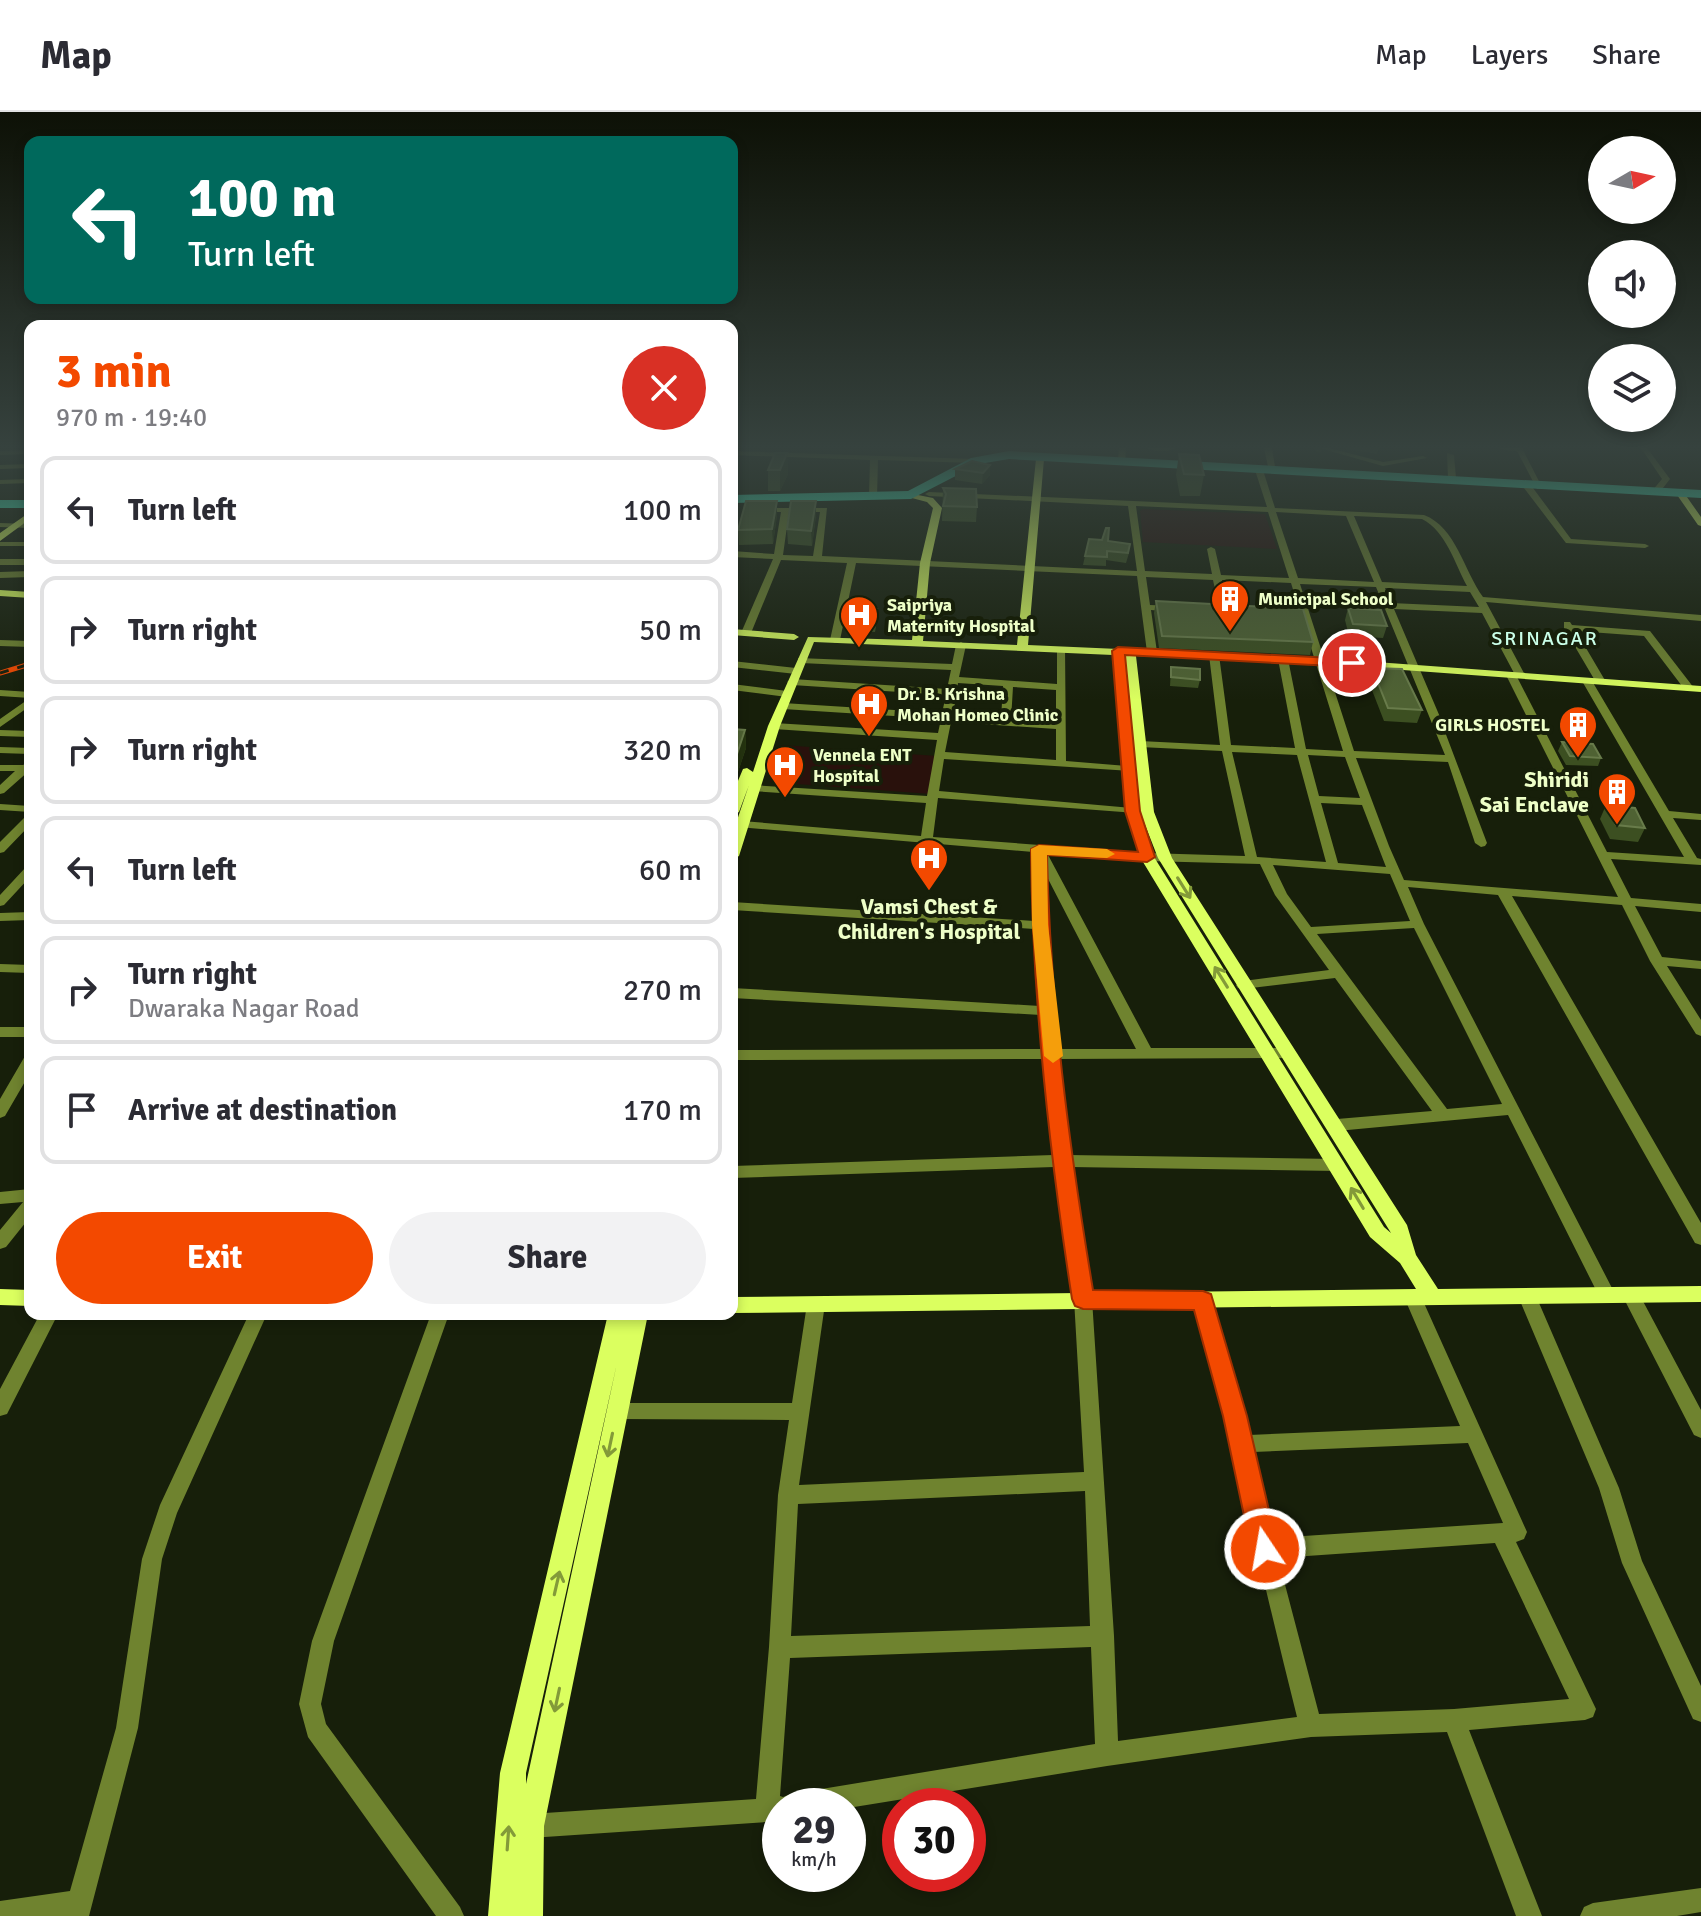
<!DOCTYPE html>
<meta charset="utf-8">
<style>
body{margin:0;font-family:Signika,sans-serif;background:#f2f2f3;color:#2b2b33;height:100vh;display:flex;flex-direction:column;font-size:30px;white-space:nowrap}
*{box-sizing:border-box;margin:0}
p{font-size:26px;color:#7c7c81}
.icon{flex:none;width:44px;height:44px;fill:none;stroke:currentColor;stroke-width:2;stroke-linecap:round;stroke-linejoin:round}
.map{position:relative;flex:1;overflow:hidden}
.details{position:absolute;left:24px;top:208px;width:714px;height:1000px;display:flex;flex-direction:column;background:#fff;border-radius:16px;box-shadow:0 4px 12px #0003}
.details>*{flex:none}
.banner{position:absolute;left:24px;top:24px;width:714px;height:168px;border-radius:16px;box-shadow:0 4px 12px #0003;background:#00695c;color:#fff;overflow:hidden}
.needle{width:52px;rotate:81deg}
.buttons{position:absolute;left:1588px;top:24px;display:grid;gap:16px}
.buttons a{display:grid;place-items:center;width:88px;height:88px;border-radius:50%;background:#fff;box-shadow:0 4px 12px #0003;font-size:40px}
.speed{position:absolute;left:762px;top:1676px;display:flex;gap:16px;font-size:40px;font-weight:700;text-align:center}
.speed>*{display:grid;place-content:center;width:104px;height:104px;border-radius:50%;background:#fff;box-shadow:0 4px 12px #0003;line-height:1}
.speed small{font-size:20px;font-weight:400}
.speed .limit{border:12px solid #d22;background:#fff;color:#111}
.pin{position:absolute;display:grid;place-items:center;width:68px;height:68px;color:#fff;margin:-34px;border:4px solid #fff;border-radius:50%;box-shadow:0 2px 8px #0007}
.me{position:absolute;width:88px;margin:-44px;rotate:348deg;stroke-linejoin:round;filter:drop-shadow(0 0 6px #0008)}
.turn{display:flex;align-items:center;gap:28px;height:168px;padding:0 32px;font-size:36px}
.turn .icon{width:104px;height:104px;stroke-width:2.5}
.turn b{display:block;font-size:56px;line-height:68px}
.round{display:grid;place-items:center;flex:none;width:84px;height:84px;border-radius:42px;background:#f2f2f3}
.overview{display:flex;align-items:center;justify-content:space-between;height:136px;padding:0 32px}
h1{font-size:48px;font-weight:700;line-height:60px;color:#f34900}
.primary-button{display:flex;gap:16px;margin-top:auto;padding:16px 32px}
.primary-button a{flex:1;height:92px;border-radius:48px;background:#f34900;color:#fff;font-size:32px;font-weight:700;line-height:92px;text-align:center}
.primary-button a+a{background:#f2f2f3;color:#2b2b33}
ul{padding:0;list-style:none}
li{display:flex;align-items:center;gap:24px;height:108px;margin:0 16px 12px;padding:0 16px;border:4px solid #e1e1e2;border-radius:16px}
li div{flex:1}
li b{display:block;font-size:30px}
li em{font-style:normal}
header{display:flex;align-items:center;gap:48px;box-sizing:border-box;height:112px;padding:0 40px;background:#fff;border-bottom:2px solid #e1e1e2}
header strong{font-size:38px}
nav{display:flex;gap:44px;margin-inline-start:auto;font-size:28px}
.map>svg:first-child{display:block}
</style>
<header>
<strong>Map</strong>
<nav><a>Map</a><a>Layers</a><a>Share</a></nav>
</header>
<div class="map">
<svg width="1701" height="1804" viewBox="0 0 1701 1804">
<rect width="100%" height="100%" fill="#171f0a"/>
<path fill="#29110c" d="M1143,397l122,5 12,35 -134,-7 -3,-31z
M782,633l155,11 -6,38 -161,-12z"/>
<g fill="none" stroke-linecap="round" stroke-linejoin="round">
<path fill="#6f832f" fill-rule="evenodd" d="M1119,336h7l-1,14 -7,-2z
M1146,336h30c-7,4 -23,4 -30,0z
M1264,336h8l4,25 -7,-2z
M1319,336h10l54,14 40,-6 4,2 -44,8z
M1500,336h22l21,41h-6l-20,-38 -14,-1z
M1641,336h6l23,31 -11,14 -7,-2 10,-12z
M30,338v4l-30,1v-4z
M732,339l243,8 4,2 -4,2 -97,-3 -1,37 -4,2 -4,-2 1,-37 -138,-5z
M1447,341l7,2 2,23 -4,2 -4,-2z
M30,352v4l-30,1v-4z
M1258,353l4,2 13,41 149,7c32,12 40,56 59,82l218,18v6l-215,-19 39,73 -8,2 90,175 77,5 -102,-176 1,-2 9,2 77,130 32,3v6l-28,-2 24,40 4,1v6l-90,-6 20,39 70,6v8l-66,-6 27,51 39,4v8l-34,-3 34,54v16l-5,-2 -46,-73 -28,-56 -110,-9 189,327v22l-6,-2 -197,-348 -90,-8 16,37 189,366 3,5 -3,5 -6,2 -6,-2 -93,-185 -171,16 -5,-2 -3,-4 3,-4 5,-2 95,-8 -97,-133 -92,11 -5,-1 -2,-3 7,-4 86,-11 -54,-75 -15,-31 -113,-3 -100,-8 104,195h138l7,5 -7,5 -230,1 9,96 269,4 6,2 2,4 -2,4 -6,2 -267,-4 22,132 22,337 4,105 179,-24c-35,-139 -65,-278 -103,-416l3,-5 6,-2 6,2 3,5 37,134 211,-9 -56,-129 3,-5 6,-2 6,2 108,240 -3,7 -8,3 80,167 -3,8 -8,3 -116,10 73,186h-26l-69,-184 -136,5 -204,29 -259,42v-2h-68v14l-13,2 -237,16 -8,-4 -4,-8 4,-8 8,-4 226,-15 13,-152 9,-152 11,-75 -171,-1 -7,-2 -2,-6 2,-6 7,-2h174l15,-99 3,-5 6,-2 6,2 3,5 -26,181 285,-13 -10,-173 -20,-132 -322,11v-12l321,-11 -8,-96 -313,1v-10l312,-1 -3,-34 -309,-17v-10l308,18 -6,-77 -302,-19v-8l302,19 -1,-69 -295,-25 -2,-2 6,-4 179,15 5,-33 -174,-12 -6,-3 6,-3 175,11 10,-56 -163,-11 -5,-3 5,-3 164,10 3,-14 -158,-10 -5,-3 5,-3 159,10 4,-18 -154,-10 -5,-3 5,-3 155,10 4,-19 -150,-7 -3,-1v-4l154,6 4,-19 5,-3 5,3 -7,32 98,7v-35l8,-2 1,114 61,5 6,3 -2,2 -187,-12 -5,32 193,17 6,3 -2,2 -198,-15 -5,39 214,16 98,3 -23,-105 -82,-4 -5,-3 5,-3 80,4 -11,-90 5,-3 5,3 12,90 64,3 -17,-89 5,-3 5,3 18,90 37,2 -52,-168 -69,-3 8,32 -5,3 -5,-3 -7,-32 -67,-3 4,28 25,1 5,3 -5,3 -24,-2 6,42 -5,3 -5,-3 -10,-76 -281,-13 -16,77 -5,3 -5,-3 17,-77 -66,-3 -30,73 -5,3 -5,-3 32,-74 -41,-2v-6l42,3 7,-42h-23l-4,-2 4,-2h69l-5,48 315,15 -9,-65 -199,-10 -4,-2 4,-2 338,15 -13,-40zM1136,394l132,6 21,66 -68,-3 -6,-26 -4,-2 -4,2 5,25 -67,-3zM789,400h31l-7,44 -30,-1zM1276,400l70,4 28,66 -76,-4zM1354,404l68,3c24,12 33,45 45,67l-85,-4zM1300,472l76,3 69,168 -91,-4zM1385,476l85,4 9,15 -88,-4zM1394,497l88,4 32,60 -8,2 25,50 -91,-8zM958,571l45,3 -2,33 -48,-3zM1013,575l43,3v33l-45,-3zM951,610l105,7v31l-111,-8zM1442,612l93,8 83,165 -214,-17 -15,-34 -33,-88 92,4 27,81 6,4 4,-1 2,-3zM1232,640l65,3 29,107 -69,-5zM1308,643l37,2 15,41 -41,-2zM1321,691l41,2 24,62 -48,-4zM1273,753l117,9 20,47 -99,6 -24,-33zM1045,761l91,176h-78l-3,-35 2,-3 -3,-3 -8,-83zM1414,816l88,176 -55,5 -130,-175zM1468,1331l35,80 -230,15 -20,-86zM1085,1379l5,135 -299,10 7,-132zM1495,1431l74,156 -115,10 -135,5 -41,-156zM1091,1535l4,97 -304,50 -8,3 -3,-1 10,-138z
M30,367v4l-30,1v-4z
M1524,372h6l41,55 74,5 4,2 -4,2 -79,-5 -42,-55z
M0,411l30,1v4l-30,-1z
M0,430h30v4h-30z
M0,447h30v6h-30z
M30,459v6l-30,1v-6z
M1564,510h6l2,3 78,6 44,57 -9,2 -41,-54 -68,-5 30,51 -9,2 -33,-56z
M0,528l30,1v6l-30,-1z
M732,549l64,7 5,3 -5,3 -64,-7z
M732,572l55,7 5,3 -5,3 -55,-7z
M0,578l30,2v14l-30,21v-8l30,-21 -30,-2z
M0,618l30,1v6l-30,-1z
M0,635l30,1v6l-30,-1z
M30,649v9l-26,23 -4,1v-9l15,-14h-15v-6h23z
M0,692l30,2v6l-30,-2z
M30,703v10l-26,27 -4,1v-11l26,-26z
M30,754v11l-26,28 -4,1v-11l26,-28z
M30,800v8l-30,1v-8z
M0,852l30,1v8l-30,-1z
M0,915h30v10h-30z
M30,943v18l-25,43 -5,2v-19l25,-43z
M30,1077v28l-24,30 -6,2v-19l23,-28 -23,2v-12z
M1631,1176l6,2 64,120v28l-7,-3 -72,-140 3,-5z
M1527,1177l6,2 3,5 83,192 23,73 59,125v36l-8,-3 -71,-156 -23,-75 -81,-192 3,-5z
M40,1202h18l-51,100 -7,2v-27z
M249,1202h18l-90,199 -15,46 -24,169 -49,188h-89v-15l70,-10 46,-163 26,-169 18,-54z
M431,1202h18l-115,327 -13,63 5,20 134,183 4,9h-28l-128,-179 -9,-33 13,-63z
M1701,1776v24l-24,4h-97l4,-9 9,-4z"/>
<path fill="#dbff5f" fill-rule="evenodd" d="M1040,345l4,2 -16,186 293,13 380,28v6l-380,-28 -185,-8 18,156 18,46 235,367 9,30 22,34 263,-3v16l-969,11v-16l684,-8 -16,-26 -30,-26 -230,-380 -15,-46 -12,-156 -299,-13 -34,84 -41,130 -7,4v-25l17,-50 -10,27 -7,4v-21l11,-26 4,-1 6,4 15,-46 40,-89 104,3 8,-77 13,-55 -6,-6 -19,-5v-4l25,5 9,10 -12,55 -7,78 94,4 19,-186zM1124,544l16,156 18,46 233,375 -7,-6 -230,-370 -15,-46z
M1676,378h6l19,27v9l-3,-1 -23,-33z
M30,400v7l-30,22v-8z
M0,478l30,2v6l-30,-2z
M732,517l62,5 5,3 -5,3 -62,-5z
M0,1177l30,1v16l-30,-1z
M608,1202h40l-104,512 -1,90h-55l12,-143zM617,1251l-91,421v-11z"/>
<path fill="#43ffca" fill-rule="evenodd" d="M1009,339l692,39v8l-692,-39 -30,5 -68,35 -179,4v-8l176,-4 63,-33z
M0,388h30v8h-30z"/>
<defs>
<path id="rail" d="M0,561l30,-9"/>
</defs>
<use href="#rail" stroke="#f34900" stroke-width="5"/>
<use href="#rail" stroke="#171f0a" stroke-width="3" stroke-dasharray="9" stroke-linecap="butt"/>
</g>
<path fill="#3c4f21" d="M1314,336h8l-1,4 -6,-1z
M1342,336h37l-2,6z
M787,341l1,21 -8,17h-12v-21z
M1179,342l25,21 -4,21h-20l-4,-21z
M990,353v10l-8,9 -27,-4v-11z
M943,376l34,19 -1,15 -34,-1z
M816,389v14l-4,31 -24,-2 -1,-15z
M777,403l-4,29 -34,1 -1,-15z
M1108,429l21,12 -3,10 -20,-3v6l-23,-1 2,-9z
M1156,489l157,41 -3,13 -151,-7 -5,-35z
M1348,496l39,18 -4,12 -34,-2 -4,-16z
M877,497v12l-2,11 -30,-2v-12z
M1171,555l29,13 -2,8 -28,-2z
M1372,556l50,42 -5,13 -33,-2 -16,-41z
M732,617l13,1 1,18 -8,24h-6z
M1562,630l39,16 -3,8 -32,-1 -8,-14z
M1606,693l39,23 -7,14 -28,-3 -10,-20z"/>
<path fill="#253410" d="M787,341l1,21 -8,17v-21z
M990,353v10l-8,9 1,-11z
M777,389v14l-4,29 -1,-15z
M816,389v14l-4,31 -1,-15z
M745,618l1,18 -8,24 -1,-18z"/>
<path fill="#4f6233" stroke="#687b4a" stroke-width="2" d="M775,341h12l-7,17h-12z
M1179,342l20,1 5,20 -20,-1z
M972,349l18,4 -7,8 -28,-4z
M943,376l33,1 1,18 -34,-1 3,-12z
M746,389h31l-5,28 -34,1z
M791,389h25l-5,30 -24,-2z
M1106,416h3l-1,13 22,3 -2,9 -21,-2v6l-22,-1 4,-17 13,1z
M1156,489l147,8 10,33 -151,-6z
M847,496l30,1 -2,11 -30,-2z
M1348,496l33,2 6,16 -34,-2z
M1171,555l29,2v11l-29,-3z
M1372,556l30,1 20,41 -34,-2z
M732,617l13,1 -8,24h-5z
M1562,630l31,2 8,14 -31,-2z
M1606,693l29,3 10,20 -29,-3z"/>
<defs><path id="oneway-shaft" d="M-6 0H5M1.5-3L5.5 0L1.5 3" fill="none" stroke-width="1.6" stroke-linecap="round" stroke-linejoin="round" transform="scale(2)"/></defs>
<g stroke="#839a39">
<use href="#oneway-shaft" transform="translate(1184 776) rotate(58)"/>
<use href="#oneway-shaft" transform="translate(1221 865) rotate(-122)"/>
<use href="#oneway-shaft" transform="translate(1357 1086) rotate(-121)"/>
<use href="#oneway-shaft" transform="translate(610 1333) rotate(102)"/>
<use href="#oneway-shaft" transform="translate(557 1471) rotate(-77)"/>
<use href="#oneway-shaft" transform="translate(557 1588) rotate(102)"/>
<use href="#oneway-shaft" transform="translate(508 1726) rotate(-86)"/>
</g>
<linearGradient id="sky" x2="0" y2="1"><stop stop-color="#0d1106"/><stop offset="0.57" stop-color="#36423e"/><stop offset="1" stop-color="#36423e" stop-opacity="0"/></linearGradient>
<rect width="1701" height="588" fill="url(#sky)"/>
<path fill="#f34900" stroke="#9e2f00" stroke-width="2" d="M1118,535l234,12 6,4 -6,4 -227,-12 15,156 15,46 -8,5 -100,-7c3,146 22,291 46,435l110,1 8,3 36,122 31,133 -4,10 -9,4 -10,-4 -4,-10 -28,-133 -29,-106 -111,-1 -8,-3 -3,-7c-23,-149 -40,-299 -41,-450l8,-4 99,7 -13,-41 -13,-160z"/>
<path fill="#f59e0b" d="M1039,733l68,4 8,5 -8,4 -60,-3 1,70 15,131 -10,7 -9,-7 -12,-131 -1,-76z"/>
<defs>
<symbol id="building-pin" viewBox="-11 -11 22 30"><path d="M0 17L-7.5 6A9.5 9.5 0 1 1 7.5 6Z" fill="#f34900" stroke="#171f0a"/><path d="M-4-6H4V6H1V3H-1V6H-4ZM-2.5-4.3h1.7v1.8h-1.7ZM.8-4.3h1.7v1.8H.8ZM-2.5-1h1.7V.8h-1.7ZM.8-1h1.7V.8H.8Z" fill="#fff"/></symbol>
<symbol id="hospital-pin" viewBox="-11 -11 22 30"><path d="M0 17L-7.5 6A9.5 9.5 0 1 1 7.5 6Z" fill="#f34900" stroke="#171f0a"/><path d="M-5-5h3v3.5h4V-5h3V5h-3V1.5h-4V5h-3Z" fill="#fff"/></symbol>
</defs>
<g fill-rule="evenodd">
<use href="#building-pin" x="1208" y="465" width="44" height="60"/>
<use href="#hospital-pin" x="837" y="481" width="44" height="60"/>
<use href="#hospital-pin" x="847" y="570" width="44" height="60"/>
<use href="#building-pin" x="1556" y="591" width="44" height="60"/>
<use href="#hospital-pin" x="763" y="631" width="44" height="60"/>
<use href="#building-pin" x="1595" y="658" width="44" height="60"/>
<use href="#hospital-pin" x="907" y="724" width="44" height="60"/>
</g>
<g text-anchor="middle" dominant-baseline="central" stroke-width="8" stroke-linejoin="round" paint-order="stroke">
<g font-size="18" font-weight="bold" fill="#eeffc8" stroke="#171f0a" text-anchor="start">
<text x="1258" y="487">Municipal School</text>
<text x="887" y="493">Saipriya<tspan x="887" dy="21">Maternity Hospital</tspan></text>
<text x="897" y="582">Dr. B. Krishna<tspan x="897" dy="21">Mohan Homeo Clinic</tspan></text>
<text x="1550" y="613" text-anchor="end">GIRLS HOSTEL</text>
<text x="813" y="643">Vennela ENT<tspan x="813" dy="21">Hospital</tspan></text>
</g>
<g font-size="20" letter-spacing="2" fill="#caffe8" stroke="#171f0a">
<text x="1545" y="526">SRINAGAR</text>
</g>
<g font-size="22" font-weight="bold" fill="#eeffc8" stroke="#171f0a" text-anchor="end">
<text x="1589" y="667">Shiridi<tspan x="1589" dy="25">Sai Enclave</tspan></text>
<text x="929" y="794" text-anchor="middle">Vamsi Chest &amp;<tspan x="929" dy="25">Children's Hospital</tspan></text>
</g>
</g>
</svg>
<div class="buttons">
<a><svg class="needle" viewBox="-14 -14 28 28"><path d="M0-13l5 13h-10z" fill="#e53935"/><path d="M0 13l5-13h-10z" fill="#7c7c81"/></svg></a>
<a><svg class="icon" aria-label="sound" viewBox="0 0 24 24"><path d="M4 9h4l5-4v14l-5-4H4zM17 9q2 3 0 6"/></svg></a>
<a><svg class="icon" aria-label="layers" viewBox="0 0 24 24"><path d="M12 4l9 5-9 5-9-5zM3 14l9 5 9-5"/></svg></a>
</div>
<div class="speed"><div>29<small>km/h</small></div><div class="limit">30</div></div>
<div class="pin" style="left:1352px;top:551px;background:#d93025"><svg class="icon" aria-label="arrive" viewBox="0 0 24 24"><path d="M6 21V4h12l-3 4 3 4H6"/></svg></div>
<svg class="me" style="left:1265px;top:1437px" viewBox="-20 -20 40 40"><circle r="17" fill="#f34900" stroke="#fff" stroke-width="3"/><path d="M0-11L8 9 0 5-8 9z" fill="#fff"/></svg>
<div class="banner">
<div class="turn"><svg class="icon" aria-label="left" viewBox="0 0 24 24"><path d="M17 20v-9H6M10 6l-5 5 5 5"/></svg><div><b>100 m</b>Turn left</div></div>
</div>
<section class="details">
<div class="overview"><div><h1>3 min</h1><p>970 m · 19:40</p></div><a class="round" style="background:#d93025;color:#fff"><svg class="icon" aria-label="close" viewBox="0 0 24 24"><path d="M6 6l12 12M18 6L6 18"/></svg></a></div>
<ul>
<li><svg class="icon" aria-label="left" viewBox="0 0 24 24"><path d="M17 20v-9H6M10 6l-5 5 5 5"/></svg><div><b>Turn left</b></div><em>100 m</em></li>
<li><svg class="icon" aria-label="right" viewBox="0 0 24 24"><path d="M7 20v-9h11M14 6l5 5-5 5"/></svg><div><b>Turn right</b></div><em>50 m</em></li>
<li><svg class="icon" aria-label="right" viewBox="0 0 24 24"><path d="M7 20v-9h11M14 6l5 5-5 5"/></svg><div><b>Turn right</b></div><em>320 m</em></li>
<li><svg class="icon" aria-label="left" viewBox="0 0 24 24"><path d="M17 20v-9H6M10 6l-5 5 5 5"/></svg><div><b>Turn left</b></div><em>60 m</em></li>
<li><svg class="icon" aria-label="right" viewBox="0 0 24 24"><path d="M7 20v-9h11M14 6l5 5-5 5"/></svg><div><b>Turn right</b><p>Dwaraka Nagar Road</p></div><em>270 m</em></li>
<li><svg class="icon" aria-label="arrive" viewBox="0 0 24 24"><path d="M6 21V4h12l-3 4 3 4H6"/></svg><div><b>Arrive at destination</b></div><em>170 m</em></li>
</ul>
<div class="primary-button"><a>Exit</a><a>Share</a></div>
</section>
</div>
